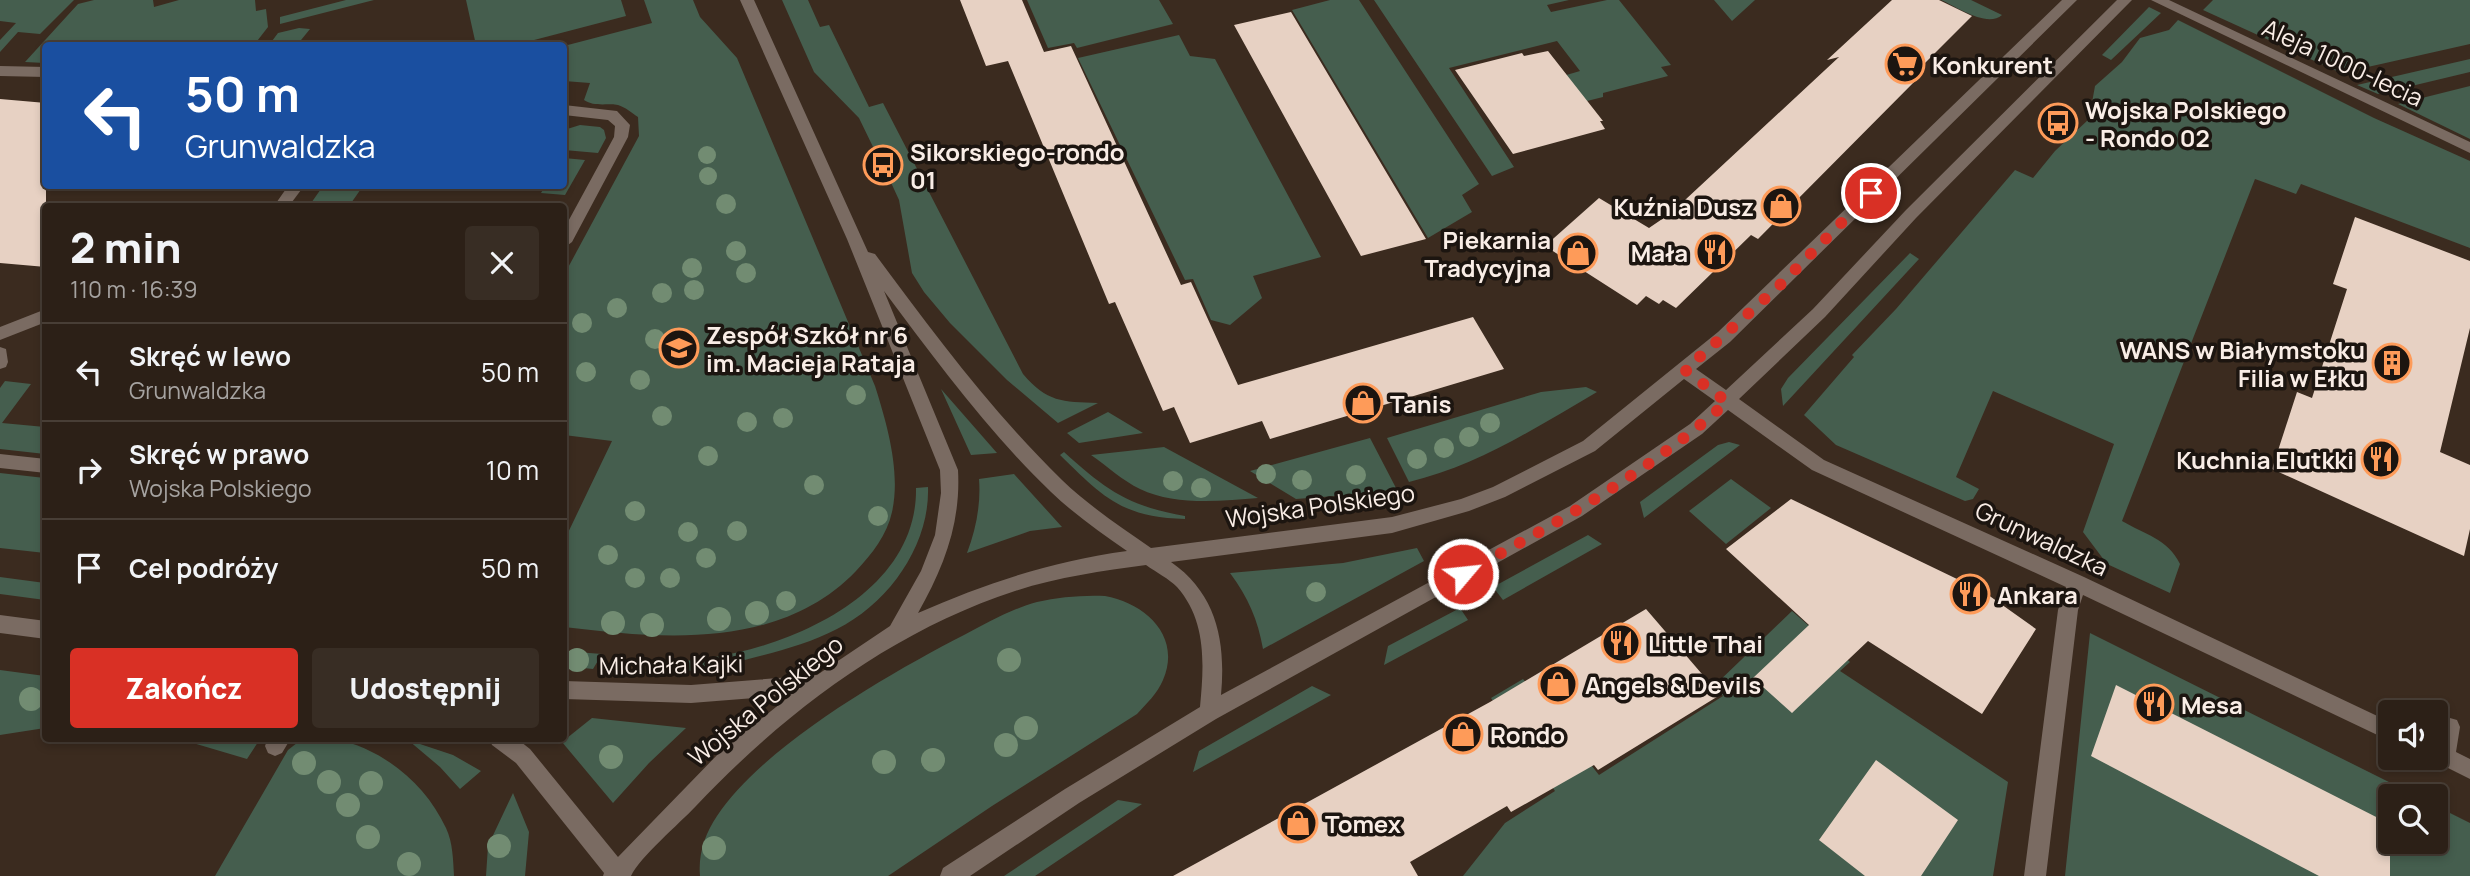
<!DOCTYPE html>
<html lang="pl">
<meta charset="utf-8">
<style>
body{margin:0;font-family:Manrope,sans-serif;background:#382d24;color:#f1f3f6;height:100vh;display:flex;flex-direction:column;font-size:26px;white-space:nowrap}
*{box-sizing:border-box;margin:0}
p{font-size:23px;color:#a6a3a1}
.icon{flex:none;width:38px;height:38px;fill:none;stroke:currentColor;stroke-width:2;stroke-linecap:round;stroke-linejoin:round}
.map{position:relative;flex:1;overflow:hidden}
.side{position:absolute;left:42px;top:203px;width:525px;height:539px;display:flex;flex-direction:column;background:#2c2017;border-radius:7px;box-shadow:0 4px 10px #0003,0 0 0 2px #483e36}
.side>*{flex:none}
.guide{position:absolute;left:42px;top:42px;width:525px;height:147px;border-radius:7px;box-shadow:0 4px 10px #0003,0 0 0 2px #483e36;background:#1a4fa0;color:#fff;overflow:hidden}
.controls{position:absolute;left:2378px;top:700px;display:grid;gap:14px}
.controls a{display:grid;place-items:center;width:70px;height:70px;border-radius:7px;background:#2c2017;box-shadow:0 4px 10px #0003,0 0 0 2px #483e36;font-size:35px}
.pin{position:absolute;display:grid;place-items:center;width:60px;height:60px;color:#fff;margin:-30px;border:4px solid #fff;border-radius:50%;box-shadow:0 2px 7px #0007}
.me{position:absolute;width:77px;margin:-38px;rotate:62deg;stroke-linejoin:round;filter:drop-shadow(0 0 5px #0008)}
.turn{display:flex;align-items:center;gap:24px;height:147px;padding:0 28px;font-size:32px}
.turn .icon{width:91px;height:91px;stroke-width:2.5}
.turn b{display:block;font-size:49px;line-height:60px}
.round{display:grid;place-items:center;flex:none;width:74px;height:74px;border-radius:7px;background:#382d24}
.overview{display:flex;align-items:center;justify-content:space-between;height:119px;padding:0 28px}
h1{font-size:42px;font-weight:800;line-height:52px}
.button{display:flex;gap:14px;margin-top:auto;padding:14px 28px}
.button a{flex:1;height:80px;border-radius:7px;background:#d93025;color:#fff;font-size:28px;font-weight:800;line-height:80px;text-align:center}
.button a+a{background:#382d24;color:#f1f3f6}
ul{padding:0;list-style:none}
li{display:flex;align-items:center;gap:21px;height:98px;padding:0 28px;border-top:2px solid #483e36}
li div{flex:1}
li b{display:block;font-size:26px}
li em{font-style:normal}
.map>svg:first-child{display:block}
</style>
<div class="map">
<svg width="2470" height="876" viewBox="0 0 2470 876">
<rect width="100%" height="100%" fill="#3b2b1f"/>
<path fill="#455e4e" d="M0,0h74l-34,34 -22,-2 -18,20v-12l16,-17 -16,-2z
M94,0h59l1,7 25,-7h76l1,11 10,-2 2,18 -14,18 -208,1 -1,17 -20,-1 53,-58z
M346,0h28l-94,24v-7z
M466,0h155l5,16 -111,29h-39z
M644,0h49l7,17 37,41 138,328c12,38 26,86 17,126 -5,23 -20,42 -36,59 -76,79 -193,68 -292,56v-86l48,-100 -48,-6v-160l75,-139 -1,-19c-6,-4 -13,-10 -20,-12 -12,-2 -24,2 -34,-5l6,-17 -26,-2v-35l88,-23z
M782,0h26l12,27 9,-2 40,82 14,-4 140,271c24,28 39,28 75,29l-40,20 -51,-43 -57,-57 -26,-31 -12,-19 -13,-73 -11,-24 11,-4 -13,-24 -11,3 -16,-33 -45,-46z
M1027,0h132l14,24 -96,24 -3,-5 -26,5z
M1330,0h29l120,184 -17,11 10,17 -44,26 -136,-228z
M1374,0h195l-22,5 4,7 56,-12h12l52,65 -10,2 7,9 -65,17v4l-20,5 -20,-26 17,-5 -23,-30 -108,27 65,99 -22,9z
M1714,0h41l-23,21z
M1941,0h30l31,15c-15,13 -45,-8 -61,-15z
M2213,0h257v44l-129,29 -138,-63z
M2149,7l12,6 -50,47 -9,-5z
M2178,20l196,98 96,43v87l-169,-64 -5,10 -41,-15 -133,342c22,13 46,18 58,43l-10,29 -63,-29 -24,-32 31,-88 -121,-53 -37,86 23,12 -6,10 -8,2 -129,-56 -32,-30 50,-58 -2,-2 44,-46 119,-139 18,8 22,-27 34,-32 6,-33 27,-24 18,-24 29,-8z
M299,28l11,1 -13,16h-28l9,-12z
M1179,35l11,21 25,3 106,198 -68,19 9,22 -32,27 -19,-5 -18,-41 -8,1 -107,-222z
M2470,59v13l-92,22 -21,-9z
M2470,86v53l-72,-35z
M580,125l20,2 4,3 2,8 -8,15 -34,-3v-20z
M564,158l21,2 -20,35 -24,-2 4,-7h19z
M323,186h40l-14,20h-40z
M1910,253l9,6 -136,147 -2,-17 7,-11z
M5,381l26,3 -29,39 43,4v27l-45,-5v-61z
M1586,387l11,5c-60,35 -120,74 -188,90l-22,-44 154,-46z
M941,389l56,64 -26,2z
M1108,412l35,21 -64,10 -12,-10z
M1370,438l26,50 -21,5 -79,6 -46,-28z
M1729,442l11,3 -96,73 -4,-16 78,-57z
M1164,447l94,51c-37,3 -83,8 -118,-9 -17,-8 -33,-23 -49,-34z
M1064,452c42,38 64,54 121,64v3c-64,-2 -82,-22 -125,-64z
M0,473l45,5v75l-45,-5z
M1014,474l48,53 -32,4 -63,22c9,-24 14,-49 12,-74z
M1731,479l40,29 -45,36 -37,-33z
M928,487c2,58 -39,116 -91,142 -25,13 -53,21 -81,28 -38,10 -72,17 -111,16l10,-11c98,2 263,-54 261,-174z
M1588,535l14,9 -99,56 -10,-13z
M1417,548l7,13 -161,88c-5,-29 -15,-52 -33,-76l113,-10z
M0,577l45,6v17l-45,-6z
M1105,596c40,7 77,40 58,84 -6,14 -16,23 -26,34l-145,92 -104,70h-188c-2,-22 5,-42 17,-60 46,-70 173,-143 247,-181 23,-12 47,-26 73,-33 22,-5 46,-7 68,-6z
M1460,608l8,12 -84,45 4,-19z
M1792,611l58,51 -10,9 168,111 -15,94h-530l42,-53 50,-32 -64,-93 32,-19 76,96 124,-79 -8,-11z
M2090,633l327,163h-27v46h46v-36l34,17v53h-405z
M564,651l38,3 -9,15 -29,-3z
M0,670l45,6v52l-45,7z
M1312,686l19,9 -138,77 6,-21z
M592,718l94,10 -37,35 -36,40 -51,-61z
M154,739h106l-13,20 -54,-16z
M302,739c10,-1 23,-2 33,0 48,10 90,44 111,89 7,15 7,32 8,48h-239l73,-126z
M408,740l45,15 28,16 -21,18 -20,-22z
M513,793l16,39 -4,44h-39l2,-30z
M1118,800l24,4 -107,72h-31z"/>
<path fill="#e7d1c3" d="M960,0h62l22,52 27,-6 110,239 10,-3 47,103 235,-68 31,52 -234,70 -8,-18 -72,22 -16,-36 -11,4 -48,-109 -6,2 -101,-243 -22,5z
M1892,0h47l33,16 -57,57 5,3 -162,163 -7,-4 -75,73 -13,-8 -4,4 -13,-8 -9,9 -92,-59 54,-48 50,30 22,-15 168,-156 -12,3z
M1291,12l135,227 -65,17 -127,-231z
M1548,51l55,70h-3l5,8 -92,25 -58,-84 67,-17 2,3z
M0,99l46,4v164l-46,-4z
M2355,217l115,44v67l-30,124 30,13v64l-6,27 -192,-87 25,-77 15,6 35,-109 -14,-5z
M1791,499l193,93 52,37 -54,85 -114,-73 -76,72 -39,-35 56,-53 -83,-76z
M1646,609l74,86 -122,75 -4,-5 -83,47 -4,-6 -97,56 8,14h-245l317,-174z
M2116,685l274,139v52h-71l-228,-120z
M1876,760l82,60 -37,56h-56l-46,-36z"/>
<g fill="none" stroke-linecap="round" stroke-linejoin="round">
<path fill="#7a6b62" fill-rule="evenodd" d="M740,0h14l114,252 7,2c58,78 117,158 187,226 27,26 59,47 89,68l241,-31 69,-18 32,-12 90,-46 135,-109 344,-332h15l-347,342 -34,27 30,21 87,-81 93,-99 211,-210h15l-216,218 -91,99 -86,82 85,61 260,117 306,145v19l-307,-146 -5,15 -32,266h-22l34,-266 8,-23 -254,-117 -84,-60 -26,24 -120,82 -366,203 -137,84 -109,73h-30l3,-8 122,-79 135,-82c4,-42 7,-86 -23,-120 -8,-8 -21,-15 -31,-22 -44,6 -88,12 -131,26 -123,40 -231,122 -319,215 -17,18 -56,51 -65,70h-28l1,-3 -88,-110 -24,-18 -3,-7h27l14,11 88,108 103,-106 70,-56 -100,8 -127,-4v-18l127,4 126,-10 73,-49 31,-55 14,-36 6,-42 -1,-23 -93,-231zM884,291c50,67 106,143 167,201 23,22 50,41 76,59 -74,10 -141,32 -209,62 26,-46 43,-90 40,-143zM1684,379l31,22 -25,23 -120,82 -349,189c5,-53 -4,-101 -50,-133l221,-29 77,-22 36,-14 90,-46z
M2151,0h18l301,142v11z
M0,66l46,1v10l-46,-1z
M564,105l53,6 13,14 -2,12 -56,105 -8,6v-19l50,-92 1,-11 -7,-6 -44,-5z
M288,186h16l-15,20h-15z
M46,309v13l-46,18v-13z
M0,347l6,2 2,13 -2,5 -6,2z
M0,454l46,5v14l-46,-5z
M0,615l46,6v18l-46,-6z
M2450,718l7,2 3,7 -4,25 14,7v20l-42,-21h8v-15l7,-23z
M268,738h23l-9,15 -7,3 -7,-3 -3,-7z"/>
</g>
<g fill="#728c72">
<circle cx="707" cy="155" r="9"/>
<circle cx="708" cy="176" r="9"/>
<circle cx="726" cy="204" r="10"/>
<circle cx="736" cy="251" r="10"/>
<circle cx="692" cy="268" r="10"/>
<circle cx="746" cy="273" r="10"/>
<circle cx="694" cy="290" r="10"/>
<circle cx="662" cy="293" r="10"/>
<circle cx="617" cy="308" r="10"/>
<circle cx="582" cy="323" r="10"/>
<circle cx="655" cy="339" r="10"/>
<circle cx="586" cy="372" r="10"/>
<circle cx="640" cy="380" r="10"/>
<circle cx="856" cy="395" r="10"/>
<circle cx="662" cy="416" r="10"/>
<circle cx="783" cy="418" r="10"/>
<circle cx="747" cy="422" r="10"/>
<circle cx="1490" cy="423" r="10"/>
<circle cx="1469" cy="437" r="10"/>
<circle cx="1444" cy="448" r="10"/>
<circle cx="708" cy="456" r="10"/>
<circle cx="1417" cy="459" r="10"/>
<circle cx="1266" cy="474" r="10"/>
<circle cx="1356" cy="475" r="10"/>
<circle cx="1302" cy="480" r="10"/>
<circle cx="1173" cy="481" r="10"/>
<circle cx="814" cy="485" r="10"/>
<circle cx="1201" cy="488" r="10"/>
<circle cx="635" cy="511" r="10"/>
<circle cx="878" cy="516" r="10"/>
<circle cx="737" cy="531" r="10"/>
<circle cx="688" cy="532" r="10"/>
<circle cx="608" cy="555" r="10"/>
<circle cx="706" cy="558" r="10"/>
<circle cx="635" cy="578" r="10"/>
<circle cx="670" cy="578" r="10"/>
<circle cx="1316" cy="592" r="10"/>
<circle cx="786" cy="601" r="10"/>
<circle cx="757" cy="613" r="12"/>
<circle cx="719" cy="619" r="12"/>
<circle cx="613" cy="623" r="12"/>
<circle cx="652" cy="625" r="12"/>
<circle cx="577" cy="660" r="12"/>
<circle cx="1009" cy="660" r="12"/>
<circle cx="31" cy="699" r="12"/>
<circle cx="1026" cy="728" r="12"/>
<circle cx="1006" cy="745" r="12"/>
<circle cx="611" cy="757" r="12"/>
<circle cx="933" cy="760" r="12"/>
<circle cx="884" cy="762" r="12"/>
<circle cx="304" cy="763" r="12"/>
<circle cx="329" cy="782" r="12"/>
<circle cx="371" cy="783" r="12"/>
<circle cx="348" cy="805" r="12"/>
<circle cx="368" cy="837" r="12"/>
<circle cx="499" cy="846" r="12"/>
<circle cx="714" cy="848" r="12"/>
<circle cx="409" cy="864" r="12"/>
</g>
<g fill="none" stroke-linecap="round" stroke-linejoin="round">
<path stroke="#d93025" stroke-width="12" stroke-dasharray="0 21.6" d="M1463,574c92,-50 186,-102 264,-172l-42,-32 93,-83 93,-94"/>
</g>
<defs>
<symbol id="supermarket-ring" viewBox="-11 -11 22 22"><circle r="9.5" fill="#1c1510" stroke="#fe9b59" stroke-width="1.5"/><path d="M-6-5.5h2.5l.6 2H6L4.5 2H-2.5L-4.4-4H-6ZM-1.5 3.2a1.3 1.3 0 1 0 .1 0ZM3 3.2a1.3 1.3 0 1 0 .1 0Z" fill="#fe9b59"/></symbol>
<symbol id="bus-ring" viewBox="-11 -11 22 22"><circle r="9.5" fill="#1c1510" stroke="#fe9b59" stroke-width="1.5"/><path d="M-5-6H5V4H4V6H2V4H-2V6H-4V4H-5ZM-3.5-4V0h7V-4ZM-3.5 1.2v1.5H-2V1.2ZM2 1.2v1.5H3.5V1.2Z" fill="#fe9b59"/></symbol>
<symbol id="shop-ring" viewBox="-11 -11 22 22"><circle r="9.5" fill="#1c1510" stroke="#fe9b59" stroke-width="1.5"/><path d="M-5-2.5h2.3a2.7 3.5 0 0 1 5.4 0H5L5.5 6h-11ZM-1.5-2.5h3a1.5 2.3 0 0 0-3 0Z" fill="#fe9b59"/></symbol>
<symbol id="restaurant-ring" viewBox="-11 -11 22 22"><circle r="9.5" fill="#1c1510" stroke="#fe9b59" stroke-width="1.5"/><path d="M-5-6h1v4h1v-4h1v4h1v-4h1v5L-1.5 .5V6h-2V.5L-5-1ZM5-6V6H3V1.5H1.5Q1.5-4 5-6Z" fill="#fe9b59"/></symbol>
<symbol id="school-ring" viewBox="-11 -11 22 22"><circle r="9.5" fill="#1c1510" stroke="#fe9b59" stroke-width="1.5"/><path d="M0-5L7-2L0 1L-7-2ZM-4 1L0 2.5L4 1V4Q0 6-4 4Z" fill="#fe9b59"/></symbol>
<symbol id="building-ring" viewBox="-11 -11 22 22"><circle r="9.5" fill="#1c1510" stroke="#fe9b59" stroke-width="1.5"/><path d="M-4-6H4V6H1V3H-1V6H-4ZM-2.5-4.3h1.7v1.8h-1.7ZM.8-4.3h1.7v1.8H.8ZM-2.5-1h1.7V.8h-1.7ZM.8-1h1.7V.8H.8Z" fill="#fe9b59"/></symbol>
</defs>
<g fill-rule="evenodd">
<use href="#supermarket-ring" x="1883" y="42" width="44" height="44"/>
<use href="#bus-ring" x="2036" y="101" width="44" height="44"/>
<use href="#bus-ring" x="861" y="143" width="44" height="44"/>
<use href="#shop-ring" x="1759" y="184" width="44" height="44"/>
<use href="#restaurant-ring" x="1693" y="230" width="44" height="44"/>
<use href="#shop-ring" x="1556" y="231" width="44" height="44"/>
<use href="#school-ring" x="657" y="326" width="44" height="44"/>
<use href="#building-ring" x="2370" y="341" width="44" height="44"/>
<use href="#shop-ring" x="1341" y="381" width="44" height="44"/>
<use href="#restaurant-ring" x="2359" y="437" width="44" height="44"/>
<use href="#restaurant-ring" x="1948" y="572" width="44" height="44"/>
<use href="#restaurant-ring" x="1599" y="621" width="44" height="44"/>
<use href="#shop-ring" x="1536" y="662" width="44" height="44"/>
<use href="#restaurant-ring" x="2132" y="682" width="44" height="44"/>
<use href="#shop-ring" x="1441" y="712" width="44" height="44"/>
<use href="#shop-ring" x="1276" y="801" width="44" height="44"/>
</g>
<g text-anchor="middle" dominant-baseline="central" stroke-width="7" stroke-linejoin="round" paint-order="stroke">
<g font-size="24" fill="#f9ede6" stroke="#1c1510">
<text transform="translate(2343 62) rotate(25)">Aleja 1000-lecia</text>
<text transform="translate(1320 505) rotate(-8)">Wojska Polskiego</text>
<text transform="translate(2042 538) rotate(25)">Grunwaldzka</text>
<text transform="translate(671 664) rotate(-1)">Michała Kajki</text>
<text transform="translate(765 700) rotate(-39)">Wojska Polskiego</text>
</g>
<g font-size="24" font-weight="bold" fill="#f9ede6" stroke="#1c1510" text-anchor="start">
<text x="1932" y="64">Konkurent</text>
<text x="2085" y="109">Wojska Polskiego<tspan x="2085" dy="28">- Rondo 02</tspan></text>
<text x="910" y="151">Sikorskiego-rondo<tspan x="910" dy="28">01</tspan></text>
<text x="1754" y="206" text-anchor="end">Kuźnia Dusz</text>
<text x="1551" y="239" text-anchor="end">Piekarnia<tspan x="1551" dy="28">Tradycyjna</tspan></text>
<text x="1688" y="252" text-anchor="end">Mała</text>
<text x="706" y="334">Zespół Szkół nr 6<tspan x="706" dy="28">im. Macieja Rataja</tspan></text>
<text x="2365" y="349" text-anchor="end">WANS w Białymstoku<tspan x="2365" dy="28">Filia w Ełku</tspan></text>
<text x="1390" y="403">Tanis</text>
<text x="2354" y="459" text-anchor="end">Kuchnia Elutkki</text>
<text x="1997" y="594">Ankara</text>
<text x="1648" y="643">Little Thai</text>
<text x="1585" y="684">Angels &amp; Devils</text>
<text x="2181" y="704">Mesa</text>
<text x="1490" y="734">Rondo</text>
<text x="1325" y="823">Tomex</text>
</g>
</g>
</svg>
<div class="controls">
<a><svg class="icon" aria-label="sound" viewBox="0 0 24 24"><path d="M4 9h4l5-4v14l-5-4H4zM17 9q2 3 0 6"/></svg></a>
<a><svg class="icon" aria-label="search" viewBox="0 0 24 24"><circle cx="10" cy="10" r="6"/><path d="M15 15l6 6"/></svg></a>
</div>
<div class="pin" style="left:1871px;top:193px;background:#d93025"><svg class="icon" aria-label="arrive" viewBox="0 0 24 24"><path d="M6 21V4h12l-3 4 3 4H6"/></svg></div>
<svg class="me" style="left:1463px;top:574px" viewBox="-20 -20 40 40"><circle r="17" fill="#d93025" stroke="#fff" stroke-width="3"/><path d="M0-11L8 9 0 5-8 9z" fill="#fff"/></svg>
<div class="guide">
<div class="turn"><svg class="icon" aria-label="left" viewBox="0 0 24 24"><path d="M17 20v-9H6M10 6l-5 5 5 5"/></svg><div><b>50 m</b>Grunwaldzka</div></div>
</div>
<section class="side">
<div class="overview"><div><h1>2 min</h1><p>110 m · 16:39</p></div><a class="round"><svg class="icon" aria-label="close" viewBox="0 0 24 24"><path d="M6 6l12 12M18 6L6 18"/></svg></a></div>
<ul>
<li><svg class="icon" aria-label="left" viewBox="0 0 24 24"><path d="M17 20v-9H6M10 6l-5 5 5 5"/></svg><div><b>Skręć w lewo</b><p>Grunwaldzka</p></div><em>50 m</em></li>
<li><svg class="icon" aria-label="right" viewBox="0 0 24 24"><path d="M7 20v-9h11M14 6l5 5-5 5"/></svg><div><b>Skręć w prawo</b><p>Wojska Polskiego</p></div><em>10 m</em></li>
<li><svg class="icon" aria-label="arrive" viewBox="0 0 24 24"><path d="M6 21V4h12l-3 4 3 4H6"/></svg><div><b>Cel podróży</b></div><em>50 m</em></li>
</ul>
<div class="button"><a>Zakończ</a><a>Udostępnij</a></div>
</section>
</div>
